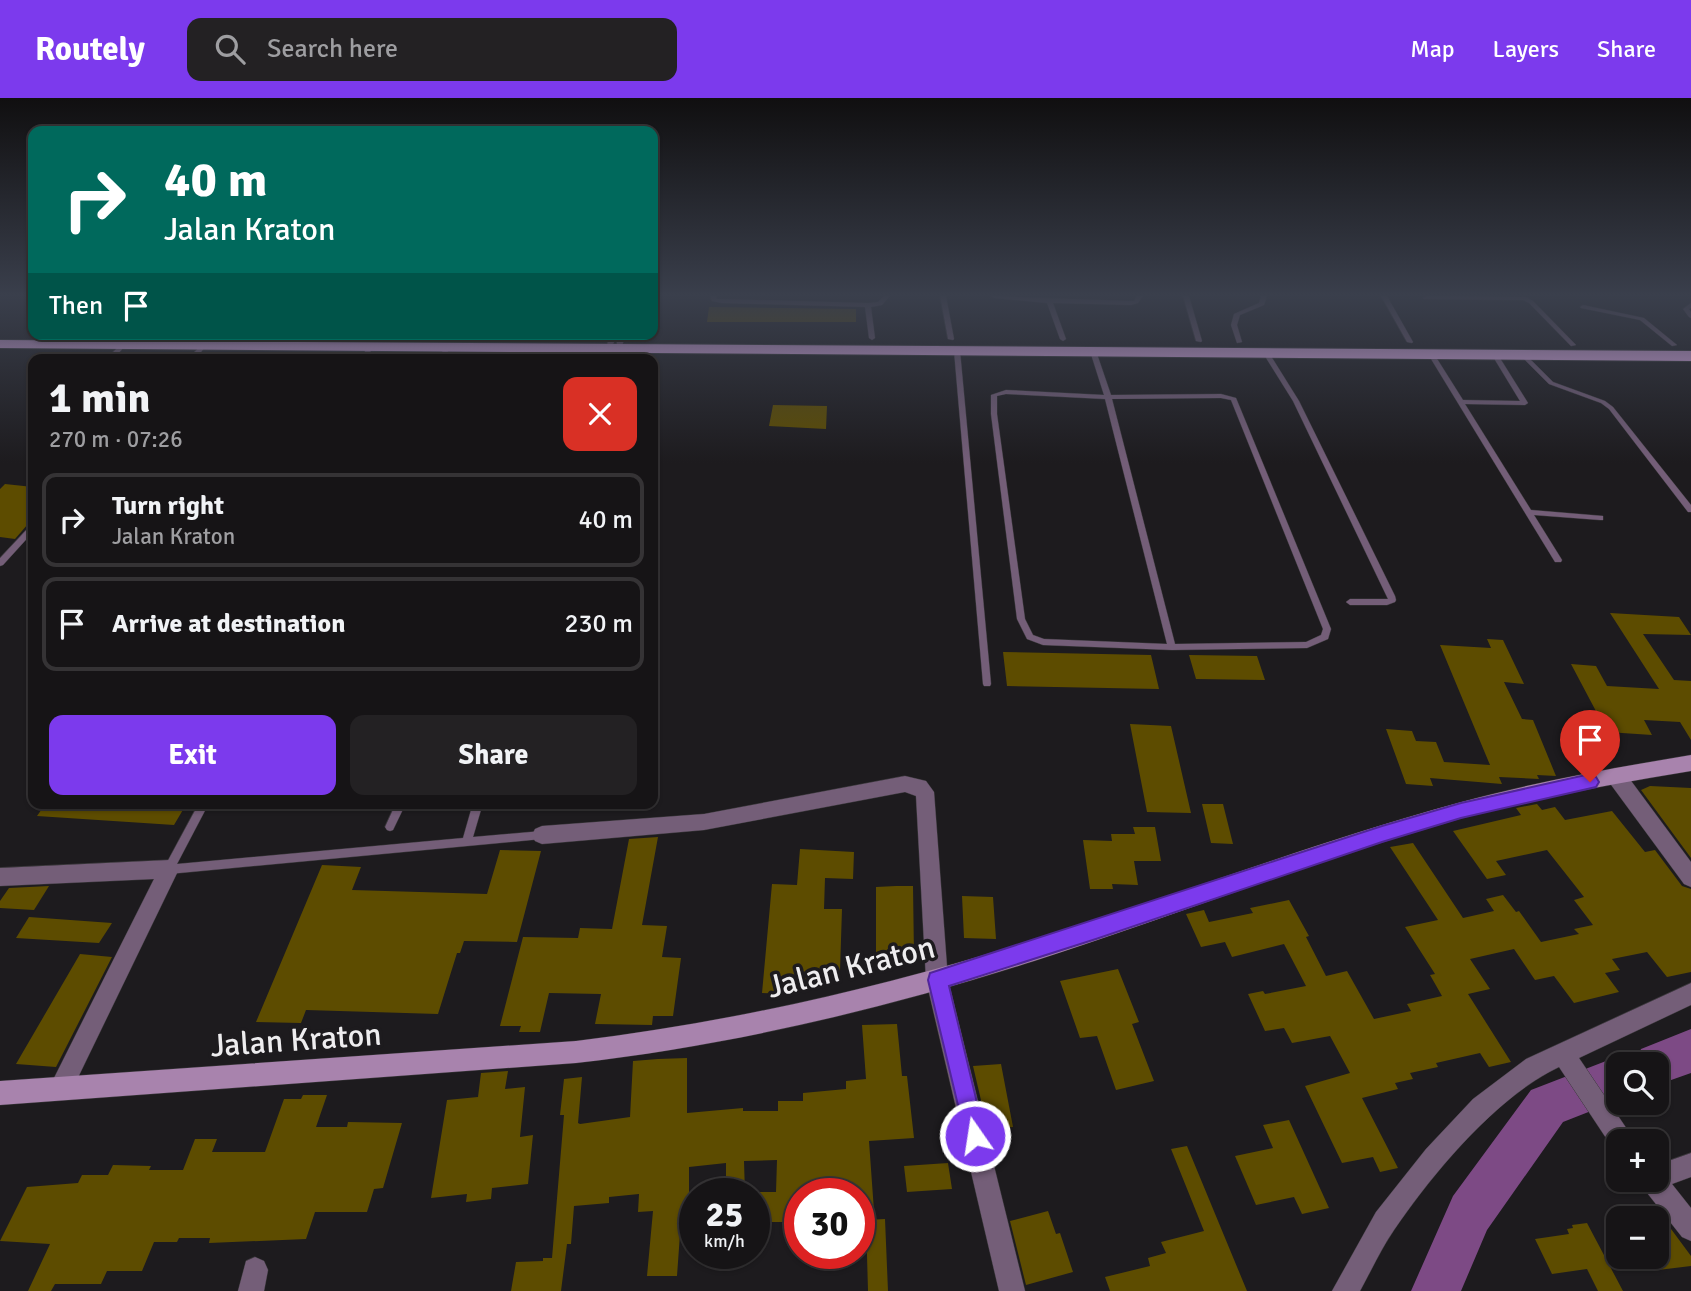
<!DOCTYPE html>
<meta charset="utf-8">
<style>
body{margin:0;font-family:Signika,sans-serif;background:#232123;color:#f1f3f6;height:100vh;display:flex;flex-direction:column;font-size:26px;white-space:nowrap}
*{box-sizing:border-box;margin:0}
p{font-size:23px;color:#9e9ea1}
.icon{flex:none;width:38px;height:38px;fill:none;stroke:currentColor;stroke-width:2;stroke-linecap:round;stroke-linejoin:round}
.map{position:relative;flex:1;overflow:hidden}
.side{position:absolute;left:28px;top:256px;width:630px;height:455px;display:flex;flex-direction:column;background:#161416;border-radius:14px;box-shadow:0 2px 5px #0004,0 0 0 2px #353335}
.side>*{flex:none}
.banner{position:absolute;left:28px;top:28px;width:630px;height:214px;border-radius:14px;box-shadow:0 2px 5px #0004,0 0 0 2px #353335;background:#00695c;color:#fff;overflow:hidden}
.controls{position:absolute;left:1606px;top:954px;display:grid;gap:14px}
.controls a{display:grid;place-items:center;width:63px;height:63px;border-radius:14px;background:#161416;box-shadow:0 2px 5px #0004,0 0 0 2px #353335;font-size:35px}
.speed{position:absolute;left:679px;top:1080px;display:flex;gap:14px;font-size:35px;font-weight:700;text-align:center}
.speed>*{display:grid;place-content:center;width:91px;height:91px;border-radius:50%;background:#161416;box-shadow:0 2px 5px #0004,0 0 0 2px #353335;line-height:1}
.speed small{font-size:18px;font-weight:400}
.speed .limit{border:10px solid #d22;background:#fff;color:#111}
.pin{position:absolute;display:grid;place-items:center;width:60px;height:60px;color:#fff;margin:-72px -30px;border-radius:50% 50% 50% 0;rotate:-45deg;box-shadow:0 0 7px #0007}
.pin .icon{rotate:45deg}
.me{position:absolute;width:77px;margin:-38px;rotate:347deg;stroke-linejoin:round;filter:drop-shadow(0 0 5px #0008)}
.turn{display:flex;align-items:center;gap:24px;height:147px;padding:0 21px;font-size:32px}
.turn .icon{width:91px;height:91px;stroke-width:2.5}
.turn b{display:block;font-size:49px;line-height:60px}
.then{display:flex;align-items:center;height:66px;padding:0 21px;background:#0003;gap:14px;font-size:26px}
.round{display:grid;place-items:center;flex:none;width:74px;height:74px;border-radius:14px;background:#232123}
.summary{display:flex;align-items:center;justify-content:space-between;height:119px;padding:0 21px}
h1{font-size:42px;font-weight:700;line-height:52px}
.action{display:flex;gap:14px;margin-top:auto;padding:14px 21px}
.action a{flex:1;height:80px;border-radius:14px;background:#7c3aed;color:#fff;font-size:28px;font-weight:700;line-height:80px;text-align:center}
.action a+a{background:#232123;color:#f1f3f6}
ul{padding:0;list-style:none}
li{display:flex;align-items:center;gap:21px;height:94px;margin:0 14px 10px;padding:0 7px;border:4px solid #353335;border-radius:14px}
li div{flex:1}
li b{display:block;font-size:26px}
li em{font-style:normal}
header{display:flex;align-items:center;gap:42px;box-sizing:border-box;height:98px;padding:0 35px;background:#7c3aed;color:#fff}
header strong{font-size:33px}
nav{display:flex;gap:38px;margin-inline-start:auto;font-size:24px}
.search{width:490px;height:63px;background:#232123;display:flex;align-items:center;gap:18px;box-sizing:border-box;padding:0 24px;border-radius:14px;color:#9e9ea1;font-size:26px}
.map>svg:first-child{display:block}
</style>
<header>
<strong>Routely</strong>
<div class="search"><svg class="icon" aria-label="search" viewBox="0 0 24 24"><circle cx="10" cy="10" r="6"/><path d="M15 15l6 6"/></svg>Search here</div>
<nav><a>Map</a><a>Layers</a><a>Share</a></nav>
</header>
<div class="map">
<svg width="1691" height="1193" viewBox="0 0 1691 1193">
<rect width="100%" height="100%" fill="#1d1b1e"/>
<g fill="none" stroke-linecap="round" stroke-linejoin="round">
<path fill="#7d4a85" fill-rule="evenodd" d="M1691,931v44l-34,12v-21h-38v36l-56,22 -76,108 -26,61h-50l42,-95 78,-106 88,-34 16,7 6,-14z"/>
</g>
<path fill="#5d4c00" d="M709,209l147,2v13h-149z
M773,307l54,1 -1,23 -57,-3z
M5,386l28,3v36l-5,1 -13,15 -15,-2v-48z
M1610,515l69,4 12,18 -48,-1 31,46 17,1v59l-11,-18 -36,-2 8,15 -45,-3 -36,-68 25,2 11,20 52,3z
M1487,541l16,1 21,44 -20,-2 18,37 11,1 23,56 -19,-1 2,4 -40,-2 3,7 -72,-6 3,8 -27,-2 -20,-55 26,2 4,10 20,1 8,20 46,3 -50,-120 51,3z
M1003,554l148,3 8,34 -152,-3z
M1189,557l68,1 8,24 -69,-1z
M1130,626l41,2 20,87 -44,-1z
M1650,688l41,2v70l-50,-68z
M46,705h141l-13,22 -137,-9z
M1202,706h21l10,40 -22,-1z
M1537,706l5,6 13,-3 10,13 47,-9 33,41 10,-2 27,36 9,3v83l-24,5 -20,-25 -35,7 8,11 -15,3 14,19 -45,11 -20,-27 -19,4 -21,-31 -44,10 20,30 -22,5 43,68 -22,5 -9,-14 -44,10 2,4 -28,6 3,6 -18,4 3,6 -36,9 36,70 -18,4 -7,-15 -31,6 -37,-77 45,-13 -20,-37 -38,7 -8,-15 -19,3 -17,-37 15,-3 2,3 41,-8 -22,-42 -52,13 -7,-15 -24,5 -15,-33 18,-4 5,12 44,-9 -3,-5 39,-8 20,36 -3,1 20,39 21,-5 27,48 37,-8 -4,-7 35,-8 -12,-21 5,-1 -30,-47 33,-7 -48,-73 23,-4 50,75 31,-7 -8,-12 17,-4 13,17 3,-1 22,31 38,-8 -5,-5 19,-4 -19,-25 10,-3 -37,-47 -51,11 10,14 -19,4 -34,-48 68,-16 -5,-7z
M1133,729h22l6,34h-27l4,24 -26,-1 1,5h-23l-7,-49 29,1 -1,-7h24z
M658,739l-16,88 25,1 -5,31 19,1 -8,58h-20l-1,9 -57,-1 6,-30 -52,-1 -9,39h-21l2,-6h-21l23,-89 55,1 2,-10 32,1 17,-90z
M800,751l54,3 -1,27 -28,-1 -1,31h18l-2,62h-22l-1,10 -29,-1 -1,14 -25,-1 10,-109 25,1z
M500,752l41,1 -24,91 -53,-1 -4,12h-3l-19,61 -132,-4 -5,13 -45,-1 66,-157 39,2 -9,23 135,4z
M49,788l-15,24 -34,-2v-7l9,-13z
M896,788h17l1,70h-21v6l-17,-1v-74z
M962,798l31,1 3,42 -32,-1z
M29,819l83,6 -13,20 -83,-5z
M80,856l32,3 -56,110 -40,-3z
M1118,871l21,53 -7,2 22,57 -38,9 -19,-54 -17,2 -20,-57z
M897,926l5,52h5l7,62 -45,3 5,70 -15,1v-18h-59v28h-46v-30h22l1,-32 -33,1 1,33h-19v-31l-37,4v38l-7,1 -5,70h-30l6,-65 -15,1 1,-18 -30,3v6l-35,3 -3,38h-4l-6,47h-50l5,-29 27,-1v-3h9l12,-143h-4l4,-36 18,-2 -4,46 2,1 50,-7 3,-56 25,-2 29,-1v55l56,-5v3h35v-10h25v-8l43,-4v-8l20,-2 -4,-54z
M1001,966l12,63 -25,3 -15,-64z
M508,973l-3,18 20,-2 -5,50 13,-2 -5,49 -36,4 -1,11 -25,3 1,-8 -36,4 16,-98 31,-3 3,-24z
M303,997h24l-11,32h31l1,-5 54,1 -19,65 -9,1 -7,23h-52l-9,27 -97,4 1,-5h-31l-2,4h-23l-12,29h-35l-6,13h-46l-4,7h-23l22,-47 -50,-3 27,-54 51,-4 4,-8h26l5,-10 38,1 -2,4h34l12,-31h22l-5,13h53l19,-53h17z
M1289,1022l40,88 -27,6 -8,-17 -38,8 -21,-49 38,-8 -10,-23z
M1187,1048l60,145h-137l-5,-14 45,-11 -2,-8 18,-5 -5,-11 43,-11 -33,-82z
M948,1065l4,26 -45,3 -3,-26z
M1657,1112l34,46v10l-41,5 -8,-15h15z
M1048,1113l8,23 4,-1 13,39 -47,13 -16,-64z
M885,1121l3,72h-20l-2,-71z
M1587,1125l36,68h-25l-11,-22 -35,5 -17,-35 34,-5 -2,-5 6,-1 -1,-3z"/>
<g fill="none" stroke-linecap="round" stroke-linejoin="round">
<defs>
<path id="lane" d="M710,198h6l1,3h5l146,4 10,-1 6,-6h6l-8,9 -11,2 4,31 -3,2 -3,-2 -4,-31 -143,-4 -10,-2z
M940,198h6l8,43 -1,1 -5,-1z
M991,198l140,5h3l3,-5h6l-5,7 -7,2 -78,-2 13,36 -3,2 -3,-2 -13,-36 -53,-5z
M1183,198h6l13,45 -1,1 -5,-1z
M1261,198h6l-3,9 -24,10 -3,10 5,17 -5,1 -6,-18 3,-11 25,-11z
M1381,198h6l26,46 -1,1 -5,-1z
M1426,198l100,1 7,4 43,44 -5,1 -42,-43 -6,-3 -99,-1 -1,-1z
M1691,205v5l-2,1 2,3v6l-2,-1 -6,-8z
M1583,207l61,13 33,27 -5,1 -32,-26 -59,-12 -1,-1z
M526,236h7l-4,3 -2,-1z
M610,236l6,1 -7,24h-6z
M619,236l6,1 -6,24h-6z
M122,245l5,1 -14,15h-7z
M202,246l5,1 -12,14h-7z
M369,247l5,1 -8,13h-6z
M446,247l5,1 -7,13h-6z
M957,251l3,2 31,333 -1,2h-6l-1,-2 -29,-333z
M1093,251l3,2 15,44 110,-1 15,4 95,231 -3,10 -21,9 -135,2 -129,-5 -16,-6 -10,-20 -26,-205v-19l15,-5 98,5 -14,-44zM1006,296l99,5 62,245 -123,-5 -11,-4 -8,-16 -28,-205v-18zM1221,300l10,2 92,229 -2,6 -15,7 -131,2 -63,-245z
M1266,253l3,2 30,48 96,195 1,4 -1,2 -8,3h-37l-4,-3 4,-3h38l-95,-198 -30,-48z
M1431,254l3,2 29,46 57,1 -28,-46 3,-2 3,2 30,48 -3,2 -60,-1 66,106 72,6v4h-3l-66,-5 28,45 -1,2h-6l-127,-208z
M1524,256l2,1 27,27 52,19 8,6 78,98v7h-3l-79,-103 -8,-6 -52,-19 -28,-28z
M30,428h3v6l-30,33 -3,1v-8z
M199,705h10l-32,61 286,-26 10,-35h10l-10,34 69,-6 3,1 2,3 -2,3 -3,1 -373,35 -4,-2 -1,-3 1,-3z
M396,705h10l-13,27 -3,1 -3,-1 -2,-3z"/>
<path id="street" d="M1616,670l7,2 68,92v25l-7,-3 -75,-102 -2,-6 2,-6z
M905,678l21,5 8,11 14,188 77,311h-26l-73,-311 -10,-184 -11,-4 -201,38 -162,14 -7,-3 -3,-6 3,-6 7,-3 162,-12z
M169,762l7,3 3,6 -110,227 -8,4 -8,-4 -4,-8 4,-8 101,-201 -154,7v-18z
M1691,885v22l-112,53 56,83h-16v10l-5,-1 -55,-83c-63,30 -126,106 -165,163 -13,19 -23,41 -34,61h-28l44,-79 50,-63 47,-50 53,-40z
M1691,1055v24l-19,7 19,24v33l-9,-4 -38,-48 -3,-9h16v-15z
M255,1159l9,4 4,9 -4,21h-26l8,-30z"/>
<path id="secondary" d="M1691,657v16c-78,13 -157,27 -233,48 -143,41 -282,96 -424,142 -150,48 -301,84 -458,102l-576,42v-24l576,-40c156,-19 308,-54 458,-101 142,-44 281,-98 424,-137 77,-21 155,-35 233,-48z"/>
<path id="highway" d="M0,242l1691,11v10l-1691,-13z"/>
</defs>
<use href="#lane" stroke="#3a383b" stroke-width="1"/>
<use href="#street" stroke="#3a383b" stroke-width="1"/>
<use href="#secondary" stroke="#3a383b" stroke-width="1"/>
<use href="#highway" stroke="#3a383b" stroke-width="2"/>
<use href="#lane" fill="#745e78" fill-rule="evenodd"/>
<use href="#street" fill="#745e78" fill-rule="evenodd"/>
<use href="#secondary" fill="#a883ad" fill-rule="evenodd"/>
<use href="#highway" fill="#f4bafc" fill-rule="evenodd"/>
</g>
<linearGradient id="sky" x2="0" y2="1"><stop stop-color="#100f10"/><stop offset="0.54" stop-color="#3a3f4c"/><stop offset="1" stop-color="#3a3f4c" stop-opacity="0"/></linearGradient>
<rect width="1691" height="365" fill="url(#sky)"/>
<path fill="#7c3aed" stroke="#51269a" stroke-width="2" d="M1590,676l6,3 3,5 -3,5 -135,31 -79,24 -286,97 -147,47 36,150 -3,7 -7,3 -8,-3 -39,-163 2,-7 452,-147 79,-23z"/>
<g text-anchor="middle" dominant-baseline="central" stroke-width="7" stroke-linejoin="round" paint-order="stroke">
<g font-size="32" fill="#eeedef" stroke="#1d1b1e">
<text transform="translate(851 869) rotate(-14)">Jalan Kraton</text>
<text transform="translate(296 942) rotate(-4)">Jalan Kraton</text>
</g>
</g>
</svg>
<div class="controls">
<a><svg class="icon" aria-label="search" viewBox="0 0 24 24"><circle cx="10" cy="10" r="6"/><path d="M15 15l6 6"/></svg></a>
<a>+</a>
<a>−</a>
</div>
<div class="speed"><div>25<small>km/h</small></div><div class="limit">30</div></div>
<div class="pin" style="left:1590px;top:684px;background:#d93025"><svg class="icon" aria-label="arrive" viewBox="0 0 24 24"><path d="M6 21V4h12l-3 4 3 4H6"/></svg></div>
<svg class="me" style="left:975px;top:1038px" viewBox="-20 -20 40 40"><circle r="17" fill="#7c3aed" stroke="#fff" stroke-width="3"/><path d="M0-11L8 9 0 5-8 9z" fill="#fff"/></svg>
<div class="banner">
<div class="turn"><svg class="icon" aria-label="right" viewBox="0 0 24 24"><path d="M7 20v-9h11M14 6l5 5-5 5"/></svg><div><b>40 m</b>Jalan Kraton</div></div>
<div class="then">Then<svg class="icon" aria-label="arrive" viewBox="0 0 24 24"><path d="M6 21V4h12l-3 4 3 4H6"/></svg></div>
</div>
<section class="side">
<div class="summary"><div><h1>1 min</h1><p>270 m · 07:26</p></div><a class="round" style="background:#d93025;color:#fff"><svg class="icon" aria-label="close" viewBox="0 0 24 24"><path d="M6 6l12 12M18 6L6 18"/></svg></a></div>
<ul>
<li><svg class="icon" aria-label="right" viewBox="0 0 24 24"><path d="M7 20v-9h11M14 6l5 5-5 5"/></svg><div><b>Turn right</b><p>Jalan Kraton</p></div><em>40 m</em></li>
<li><svg class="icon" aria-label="arrive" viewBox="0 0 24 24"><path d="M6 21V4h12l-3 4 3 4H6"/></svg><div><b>Arrive at destination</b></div><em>230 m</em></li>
</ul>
<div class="action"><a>Exit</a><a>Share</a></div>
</section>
</div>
